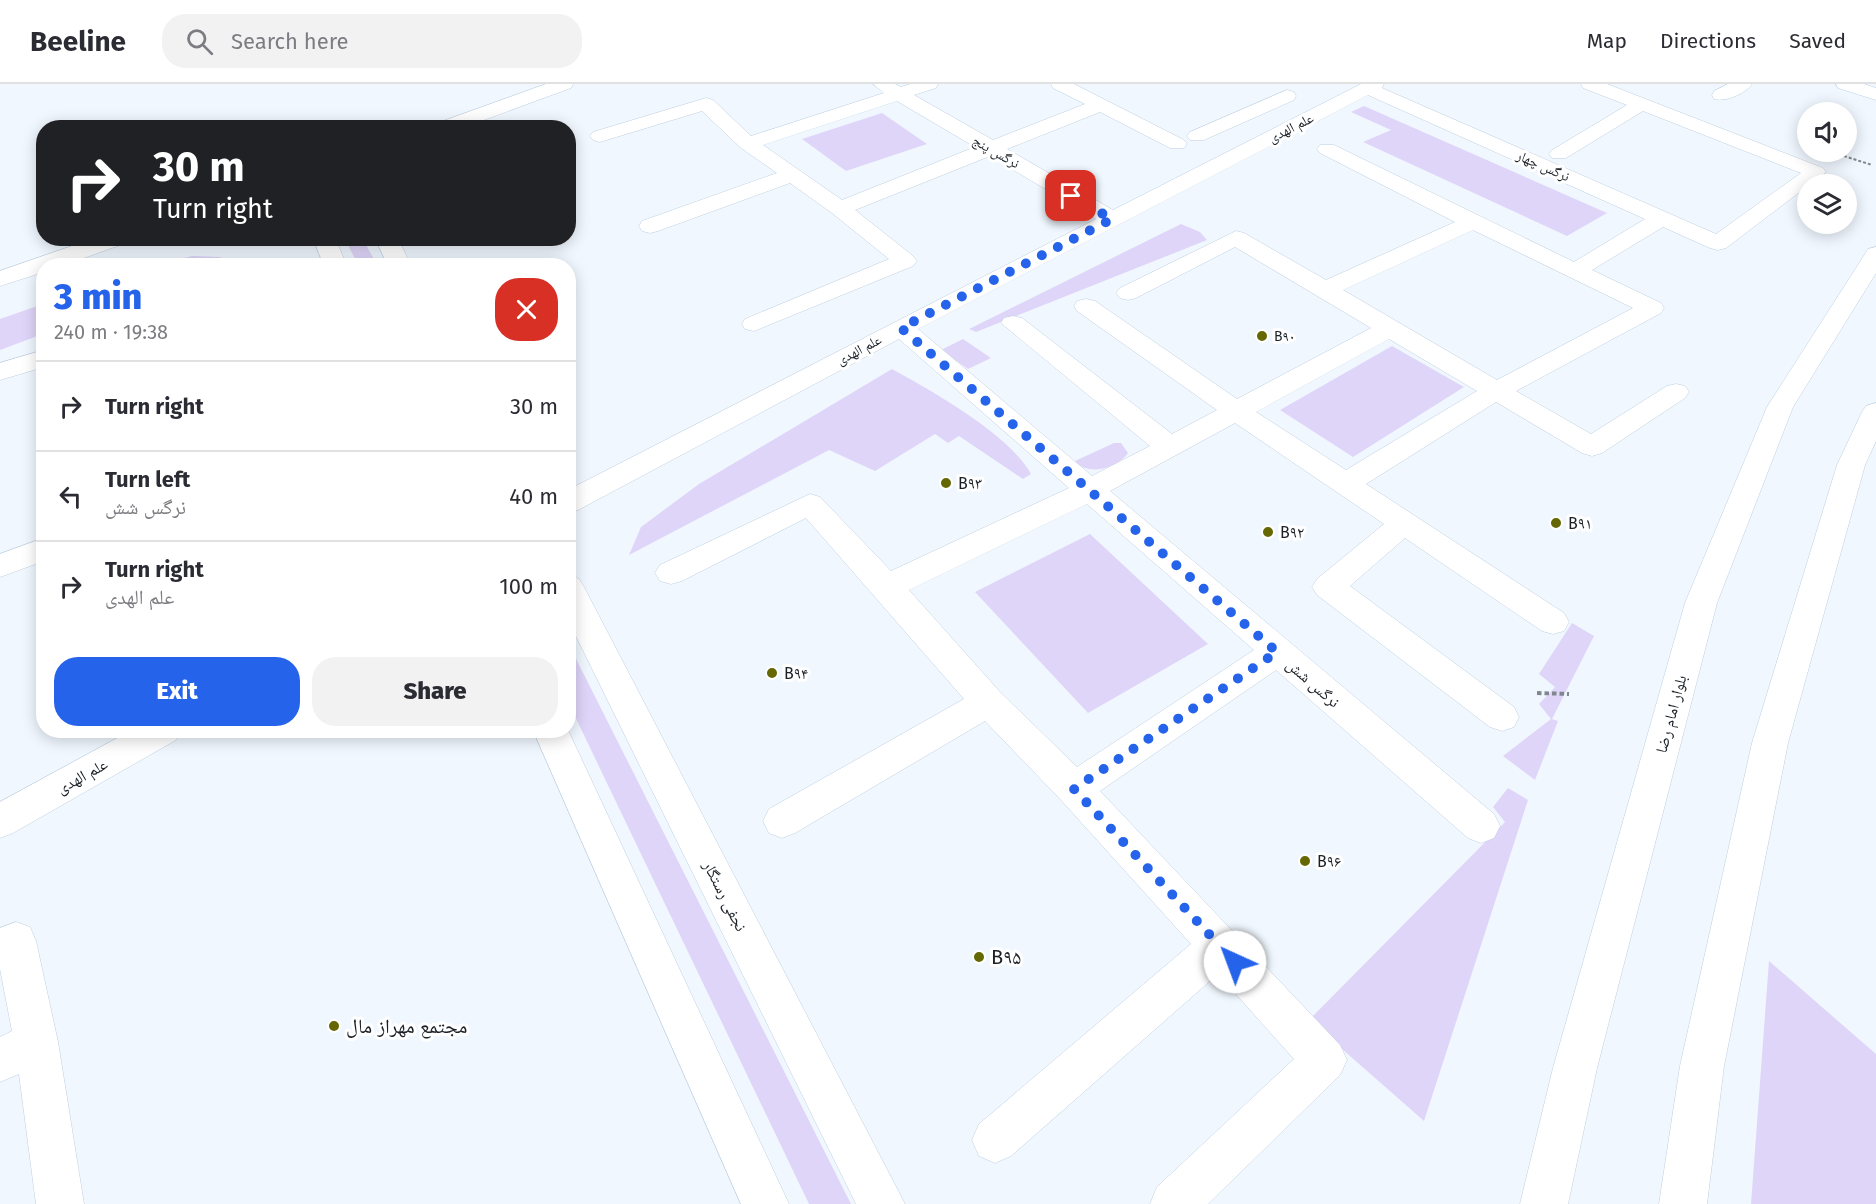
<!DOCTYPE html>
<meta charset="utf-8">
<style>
body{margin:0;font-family:"Fira Sans","Noto Naskh Arabic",sans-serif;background:#f2f2f3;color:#2b2b33;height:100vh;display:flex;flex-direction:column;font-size:22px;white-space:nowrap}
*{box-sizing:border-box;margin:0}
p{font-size:20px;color:#7c7c81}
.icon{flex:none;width:33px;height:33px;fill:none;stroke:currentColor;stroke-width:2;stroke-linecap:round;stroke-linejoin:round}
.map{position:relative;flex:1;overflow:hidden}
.drawer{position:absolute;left:36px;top:174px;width:540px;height:480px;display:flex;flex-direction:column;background:#fff;border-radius:24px;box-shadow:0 3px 15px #0003}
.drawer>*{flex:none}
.hud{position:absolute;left:36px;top:36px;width:540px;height:126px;border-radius:24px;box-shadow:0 3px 15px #0003;background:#202124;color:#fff;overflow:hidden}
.controls{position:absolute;left:1797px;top:18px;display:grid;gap:12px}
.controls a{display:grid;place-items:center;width:60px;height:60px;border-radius:50%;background:#fff;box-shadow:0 3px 15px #0003;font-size:30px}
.pin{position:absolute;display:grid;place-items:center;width:51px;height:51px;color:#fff;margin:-26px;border-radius:12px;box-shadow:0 3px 9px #0006}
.me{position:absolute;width:66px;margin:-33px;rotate:317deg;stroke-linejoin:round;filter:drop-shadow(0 0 4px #0008)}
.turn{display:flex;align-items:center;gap:21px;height:126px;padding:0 18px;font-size:27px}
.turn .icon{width:78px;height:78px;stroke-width:2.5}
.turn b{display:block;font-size:42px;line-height:51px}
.round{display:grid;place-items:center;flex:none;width:63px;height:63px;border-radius:24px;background:#f2f2f3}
.summary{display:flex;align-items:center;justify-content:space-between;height:102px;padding:0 18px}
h1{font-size:36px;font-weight:800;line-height:45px;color:#2563eb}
.cta{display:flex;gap:12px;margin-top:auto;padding:12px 18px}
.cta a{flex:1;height:69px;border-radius:24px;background:#2563eb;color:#fff;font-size:24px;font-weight:800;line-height:69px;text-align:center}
.cta a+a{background:#f2f2f3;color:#2b2b33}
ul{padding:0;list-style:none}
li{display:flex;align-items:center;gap:18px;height:90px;padding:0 18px;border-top:2px solid #e1e1e2}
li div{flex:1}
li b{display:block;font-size:22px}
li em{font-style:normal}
header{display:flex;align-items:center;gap:36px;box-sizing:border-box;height:84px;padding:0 30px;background:#fff;border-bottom:2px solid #e1e1e2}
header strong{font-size:28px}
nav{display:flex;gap:33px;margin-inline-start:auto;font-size:21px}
.search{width:420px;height:54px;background:#f2f2f3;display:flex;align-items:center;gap:15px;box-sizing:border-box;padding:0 21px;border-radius:24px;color:#7c7c81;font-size:22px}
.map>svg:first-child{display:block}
</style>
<header>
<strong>Beeline</strong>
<div class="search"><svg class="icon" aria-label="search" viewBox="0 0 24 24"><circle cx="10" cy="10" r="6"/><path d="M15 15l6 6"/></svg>Search here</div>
<nav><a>Map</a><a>Directions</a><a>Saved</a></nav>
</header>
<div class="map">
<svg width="1876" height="1120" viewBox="0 0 1876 1120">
<rect width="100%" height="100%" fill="#f0f7fe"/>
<path fill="#dfd5f9" d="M1364,22l243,107 -40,23 -204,-94 28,-12 -40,-18z
M882,29l45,31 -81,27 -44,-32z
M1181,140l19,8 7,8 -231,92 -7,-3z
M345,155h18l14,26h-19z
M192,172l27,1 24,7 -85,1z
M43,220v30l-43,16v-31z
M963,255l28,19 -23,11 -27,-19z
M1392,262l72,41 -111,70 -73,-47z
M892,285c40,22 117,65 139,105l-8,5 -64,-43 -11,7 -13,-9 -60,37 -46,-21 -200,105 12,-28 58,-43z
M1114,359h7l7,10c-10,15 -41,24 -53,8z
M1090,450l118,110 -120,69 -113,-121z
M1572,539l22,13 -42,83 6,2 -23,59 -32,-24 48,-37 -12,-15 16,-17 -16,-13z
M569,561l282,559h-42l-240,-500z
M1508,704l20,12 -104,321 -115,-101 196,-198 -12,-15z
M1769,877l107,93v150h-125z"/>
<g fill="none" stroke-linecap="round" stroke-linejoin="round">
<defs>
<path id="street" d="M873,0h22l6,3 9,-3h28l-2,4 -22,7 79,45 92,-36 -32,-16 -2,-4h23l110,56 3,4 -3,4h-14l-70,-36 -93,37 106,61 248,-126h23l-2,4 334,146 85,-61 -158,-62 -77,47h-14l-3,-4 3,-4 75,-45 -44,-17 -2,-4h26l216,84 3,4 -100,76 -8,2 -8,-2 -47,-21 -71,43 69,33 3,5 -3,5 -145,78 75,43 76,-48 9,-2 9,2 4,6 -4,6 -83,55 -10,3 -10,-3 -86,-51 -130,82 198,129 5,9 -5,9 -11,3 -11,-3 -137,-93 -55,48 164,121 5,10 -5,10 -12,4 -12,-4 -173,-132 -5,-8 5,-8 67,-55 -149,-101 -125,68 384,323 6,12 -6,12 -13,5 -13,-5 -192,-168 -176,121 240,254 7,15 -7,15 -132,129h-58l7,-17 137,-128 -76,-85 -207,182 -16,7 -16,-7 -7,-16 7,-16 212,-180 -130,-144 -76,-79 -190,112 -13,5 -13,-5 -6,-12 6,-12 195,-110 -158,-181 -124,63 -11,3 -11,-3 -5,-8 5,-8 150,-71 10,3 71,74 178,-83 -170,-149 -321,171 -10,3v-23l528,-271 -106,-63 -135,54 58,46 4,5 -4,5 -159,65 -9,-2 -3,-5 3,-5 144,-60 -57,-46 -42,-30 -132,48 -8,2 -8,-2 -3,-5 3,-5 135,-48 -36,-25 -39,-37 -102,31 -7,-2 -3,-4 3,-4 113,-34 7,2 38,36 133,-43zM1368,11l277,124 -71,43 -240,-117h-14l-3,4 3,4 135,69 -129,58 -82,-47 -8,-2 -116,57 -4,5 4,5 8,2 8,-2 99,-51 136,81 -134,71 -142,-98 -9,-2 -9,2 -3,5 3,5 140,99 -45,24 -150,-116 -9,-2 -9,2 -3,5 149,123 -58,30 -174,-147zM897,17l78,46 -133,53 -79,-55zM1473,146l160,78 -136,72 -154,-90zM1389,255l88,52 -131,79 -90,-58zM1087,420l167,146 -177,117 -77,-75 -91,-102z
M1728,0h24c-7,10 -26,18 -38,15l-2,-4 2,-4z
M1836,0h28l12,4v12l-38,-12z
M1287,6l7,2 2,4 -2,4 -90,40h-14l-3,-4 3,-4z
M313,154h22l12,28h-23z
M375,154h23l13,28h-23z
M44,266v17l-44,13v-17z
M44,454v23l-44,16v-23z
M568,491l11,4 5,8 321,617h-49l-288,-584z
M132,646h49l-5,10 -163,93 -13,5v-36z
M533,646h35l221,474h-48z
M16,838l14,5 6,14 22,101 26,162h-48l-17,-130 -19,8v-45l12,-6 -12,-62v-41z"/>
<path id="secondary" d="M546,0h27l-2,4 -109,40h-30l3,-4z
M95,154h34l-3,5 -65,23h-17v6l-44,14v-15z
M1876,163v26l-83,134 -76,196 -120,465 -29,136h-48l33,-136 132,-465 82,-196 98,-153 3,-5z
M1876,319v38l-11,24 -77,278 -64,323 -17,138h-48l21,-138 72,-323 85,-278 25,-53 4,-6z"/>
</defs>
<use href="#street" stroke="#bfd0e0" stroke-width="1"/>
<use href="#secondary" stroke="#bfd0e0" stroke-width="1"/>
<path stroke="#81878e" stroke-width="2" stroke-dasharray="3 2" stroke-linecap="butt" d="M1844,72l28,9"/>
<path stroke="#81878e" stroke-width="4" stroke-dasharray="4.5 3" stroke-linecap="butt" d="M1537,609l32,1"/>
<use href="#street" fill="#fff" fill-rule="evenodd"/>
<use href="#secondary" fill="#fff" fill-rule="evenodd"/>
</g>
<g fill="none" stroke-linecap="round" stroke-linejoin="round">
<path stroke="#2563eb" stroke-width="10" stroke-dasharray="0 18" d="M1071,112l41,23 -211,109 376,324 -203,137 161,173"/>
</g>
<g fill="#656702" stroke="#fff" stroke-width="2">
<circle cx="1262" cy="252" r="6"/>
<circle cx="946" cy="399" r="6"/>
<circle cx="1556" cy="439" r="6"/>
<circle cx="1268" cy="448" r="6"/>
<circle cx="772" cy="589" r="6"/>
<circle cx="1305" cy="777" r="6"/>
<circle cx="979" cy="873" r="6"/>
<circle cx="334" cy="942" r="6"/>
</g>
<g text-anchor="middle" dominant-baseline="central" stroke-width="6" stroke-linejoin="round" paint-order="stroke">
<g font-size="14" fill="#1a2026" stroke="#fff">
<text transform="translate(1291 44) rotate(-27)">علم الهدی</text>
<text transform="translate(996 68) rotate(30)">نرگس پنج</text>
<text transform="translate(1543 82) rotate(24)">نرگس چهار</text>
<text transform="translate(859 266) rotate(-28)">علم الهدی</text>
</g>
<g font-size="14" fill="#1a2026" stroke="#fff" text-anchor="start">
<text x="1274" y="252">B۹۰</text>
</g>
<g font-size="16" fill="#1a2026" stroke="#fff" text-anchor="start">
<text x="958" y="399">B۹۳</text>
<text x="1568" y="439">B۹۱</text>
<text x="1280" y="448">B۹۲</text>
<text x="784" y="589">B۹۴</text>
<text x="1317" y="777">B۹۶</text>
</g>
<g font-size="16" fill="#1a2026" stroke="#fff">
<text transform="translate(1313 599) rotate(41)">نرگس شش</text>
<text transform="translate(1671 630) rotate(-75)">بلوار امام رضا</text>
<text transform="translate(82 692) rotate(-29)">علم الهدی</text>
<text transform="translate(725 812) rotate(63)">نجفی رستگار</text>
</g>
<g font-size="20" fill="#1a2026" stroke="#fff" text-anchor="start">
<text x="991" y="873">B۹۵</text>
<text x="346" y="942">مجتمع مهراز مال</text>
</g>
</g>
</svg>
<div class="controls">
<a><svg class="icon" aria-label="sound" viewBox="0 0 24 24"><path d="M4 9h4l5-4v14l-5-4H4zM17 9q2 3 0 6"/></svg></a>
<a><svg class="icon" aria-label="layers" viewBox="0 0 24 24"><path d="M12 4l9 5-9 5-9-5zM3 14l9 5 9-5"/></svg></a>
</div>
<div class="pin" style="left:1071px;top:112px;background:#d93025"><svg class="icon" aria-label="arrive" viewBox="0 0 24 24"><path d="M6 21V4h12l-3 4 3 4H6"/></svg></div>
<svg class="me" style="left:1235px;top:878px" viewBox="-20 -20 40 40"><circle r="19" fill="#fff"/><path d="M0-13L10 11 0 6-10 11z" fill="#2563eb"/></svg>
<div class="hud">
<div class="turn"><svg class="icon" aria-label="right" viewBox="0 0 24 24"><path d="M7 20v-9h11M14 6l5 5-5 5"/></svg><div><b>30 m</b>Turn right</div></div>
</div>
<section class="drawer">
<div class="summary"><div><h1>3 min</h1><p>240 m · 19:38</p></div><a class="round" style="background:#d93025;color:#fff"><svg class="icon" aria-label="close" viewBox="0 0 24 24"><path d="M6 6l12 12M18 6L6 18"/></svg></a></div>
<ul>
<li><svg class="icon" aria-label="right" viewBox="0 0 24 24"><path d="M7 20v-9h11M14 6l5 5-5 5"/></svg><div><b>Turn right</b></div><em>30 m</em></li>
<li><svg class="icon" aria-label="left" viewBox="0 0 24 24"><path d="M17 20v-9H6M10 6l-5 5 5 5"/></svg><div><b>Turn left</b><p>نرگس شش</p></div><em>40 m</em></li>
<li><svg class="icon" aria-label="right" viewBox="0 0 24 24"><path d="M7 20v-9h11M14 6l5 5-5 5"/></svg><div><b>Turn right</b><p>علم الهدی</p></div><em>100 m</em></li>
</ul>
<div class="cta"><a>Exit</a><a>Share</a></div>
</section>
</div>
